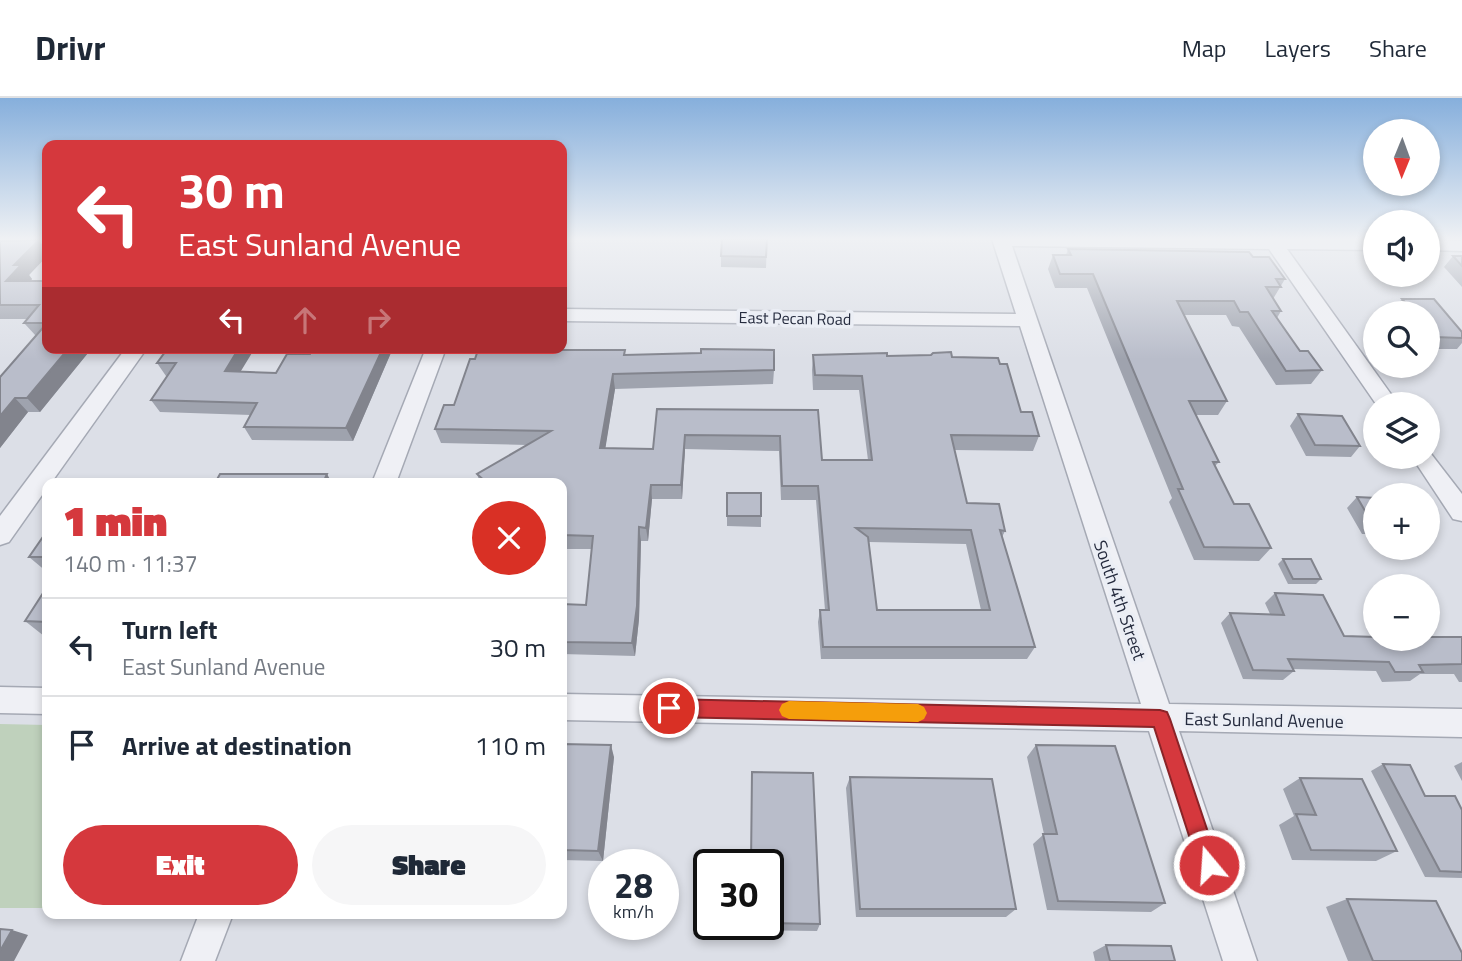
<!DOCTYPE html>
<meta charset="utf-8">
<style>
body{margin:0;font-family:"Titillium Web",sans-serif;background:#f6f6f7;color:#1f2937;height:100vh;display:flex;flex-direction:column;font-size:26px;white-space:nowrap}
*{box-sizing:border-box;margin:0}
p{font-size:23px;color:#747a83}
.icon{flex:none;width:38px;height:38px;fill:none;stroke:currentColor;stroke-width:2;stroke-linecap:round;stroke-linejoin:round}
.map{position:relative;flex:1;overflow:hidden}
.panel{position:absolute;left:42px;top:380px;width:525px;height:441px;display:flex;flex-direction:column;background:#fff;border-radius:14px;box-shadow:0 4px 10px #0003}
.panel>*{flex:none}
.hud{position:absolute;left:42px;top:42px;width:525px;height:214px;border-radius:14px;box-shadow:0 4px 10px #0003;background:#d5383d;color:#fff;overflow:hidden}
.needle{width:46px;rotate:181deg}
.tools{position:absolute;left:1363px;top:21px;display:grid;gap:14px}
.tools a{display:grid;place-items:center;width:77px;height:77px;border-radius:50%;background:#fff;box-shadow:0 4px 10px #0003;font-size:35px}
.speed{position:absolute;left:588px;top:751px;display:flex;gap:14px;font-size:35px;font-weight:700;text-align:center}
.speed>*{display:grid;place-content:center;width:91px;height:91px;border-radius:50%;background:#fff;box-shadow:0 4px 10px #0003;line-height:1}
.speed small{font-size:18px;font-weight:400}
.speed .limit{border:4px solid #111;border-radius:10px;background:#fff;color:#111}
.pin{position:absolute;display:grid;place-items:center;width:60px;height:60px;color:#fff;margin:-30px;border:4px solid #fff;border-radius:50%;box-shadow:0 2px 7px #0007}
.me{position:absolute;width:77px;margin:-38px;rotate:342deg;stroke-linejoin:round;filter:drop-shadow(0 0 5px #0008)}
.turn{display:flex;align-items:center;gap:24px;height:147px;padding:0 21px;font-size:32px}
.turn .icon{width:91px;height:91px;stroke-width:2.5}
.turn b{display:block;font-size:49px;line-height:60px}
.lanes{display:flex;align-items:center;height:66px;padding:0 21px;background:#0003;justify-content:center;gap:35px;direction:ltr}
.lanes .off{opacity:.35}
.round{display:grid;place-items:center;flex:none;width:74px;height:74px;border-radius:37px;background:#f6f6f7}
.headline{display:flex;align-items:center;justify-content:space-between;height:119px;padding:0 21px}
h1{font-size:42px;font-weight:800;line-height:52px;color:#d5383d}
.action{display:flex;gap:14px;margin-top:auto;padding:14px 21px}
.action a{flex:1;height:80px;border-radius:42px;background:#d5383d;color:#fff;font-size:28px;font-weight:800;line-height:80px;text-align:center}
.action a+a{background:#f6f6f7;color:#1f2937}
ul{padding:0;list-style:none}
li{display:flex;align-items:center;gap:21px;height:98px;padding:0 21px;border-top:2px solid #e0e1e3}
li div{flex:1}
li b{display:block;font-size:26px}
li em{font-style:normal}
header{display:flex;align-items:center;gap:42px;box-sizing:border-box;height:98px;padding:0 35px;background:#fff;border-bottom:2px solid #e0e1e3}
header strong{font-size:33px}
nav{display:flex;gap:38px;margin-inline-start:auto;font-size:24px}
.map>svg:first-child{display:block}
</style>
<header>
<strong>Drivr</strong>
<nav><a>Map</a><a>Layers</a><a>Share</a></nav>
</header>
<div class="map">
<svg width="1462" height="863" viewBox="0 0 1462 863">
<rect width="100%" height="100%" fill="#dcdfe7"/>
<path fill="#bfd1bc" d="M0,626l47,1v183h-47z"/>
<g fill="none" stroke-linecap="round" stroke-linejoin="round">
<defs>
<path id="minor" d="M992,141l384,1v10l-89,-1 111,155h-22l-107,-155 -257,-3 157,458 293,5v28l-283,-6 78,230h-34l-74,-230 -587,-11v-26l579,10 -121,-378 -458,-5v-12l454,5z
M1428,142l34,1v10l-34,-1z
M126,250h21l-96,135h-4v5l-38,54 -9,3v-29z
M426,250h20l-50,135h-24z
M1428,352l34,44v27l-9,-2 -41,-62h16z
M0,589l47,1v26l-47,-1z
M199,816h34l-18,47h-34z"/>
</defs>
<use href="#minor" stroke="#a5a9b4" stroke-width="3"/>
<use href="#minor" fill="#eff0f5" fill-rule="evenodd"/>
</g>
<path fill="#9fa3ae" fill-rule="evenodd" d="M767,141l-1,29 -45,-1v-11z
M39,142l8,12v4l-18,19 3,4 -1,2h16v67h45l-52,64h-12l-28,36v-71l36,-41 -12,-13 3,-4h-27v-78z
M1068,151l185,8 32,22 -12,20 8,12 -4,7 23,33 22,19 -11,14 -35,1 -37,-58 -7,-1 -6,-11h-42l43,86 -9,14h-22l23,47 -4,4 19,38 37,44 -12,13 -65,-1 -25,-58 3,-4 -85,-210h-32l-7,-19 5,-14h13z
M1453,158h9v31l-18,-20z
M1402,201h32l28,33v11l-5,6h-29v-36h-32l-3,-3z
M168,250l72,24 36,1 34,-19 3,-6h80l-40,93 -101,-1 -8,-13 7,-12 -91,-3 -9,-12 17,-24h-2l-9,-13z
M510,255l115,2 149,15 -1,14 -158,5 -10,59 48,1 4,-40 161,1 4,50h46l-9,-70h-46l-1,-20 1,-15 139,2 48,7 21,48 18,24 -6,15 -79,-1 13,53 38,28 -3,6 33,110 -8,12h-206l-3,-37 2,-12h5l-9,-110h-35l-2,-49 -94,-2 -3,50h-30l-4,42h-7l-2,78 -4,37 -73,-2v-50l24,1 6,-56h-30v-66h-82l-3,-9 50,-29 -86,-2 -6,-14 19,-24 21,-46zM869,444l97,2 15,66h-104z
M1298,316l62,32 -9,11 -45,-1 -16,-30z
M727,395l34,23v11l-34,-1z
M1357,399l19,1v36h-14l-15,-26z
M47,433v41l-18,-15z
M1283,461l38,20 -5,5h-28l-10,-20z
M47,489v49h-3l-19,-15z
M1275,495l69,43 118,1v45h-3l-5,-8h-34l-10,7 -28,1 -6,-11 -83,-2 1,2 -11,9 -40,-1 -22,-56 9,-10 40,1 -5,-11z
M562,646l52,13 -11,104 -41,-1z
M1036,647l129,158 -14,9 -104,-2 -14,-66 11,-10 -17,-77z
M1462,664v19l-8,-15z
M1383,666l42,32 37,76v6l-37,-1 -54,-106z
M752,674l68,152 -3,7 -66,-1v-6h17v-60h-17z
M850,679l166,132 -10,8h-150l-10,-129z
M1300,680l97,73 -21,10 -84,-1 -13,-35 15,-9 -11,-27z
M1347,801l115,62h-114l-22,-54z
M348,816h92l-91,1z
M1106,847l69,16h-80l-2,-9z"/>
<path fill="#82848d" d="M39,142l8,12v4l-18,19 3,4 -14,16 -12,-14 8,-16z
M69,250h23l-52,64 -13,-14z
M239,250h16l-22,36 -8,-13z
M383,250h10l-40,93 -7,-13z
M613,276l2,15 -12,74 -3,-15z
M15,300l13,14 -28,36v-32z
M685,337v14l-3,50 -1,-14z
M327,376l5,9h-9z
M651,387l1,14 -4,42 -2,-13z
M639,429l2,14 -2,78 -4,37 -3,-13z
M611,647l3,12 -11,104 -5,-10z
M12,832l16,5 -14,26h-14v-10z"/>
<path fill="#b9bdca" stroke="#82848d" stroke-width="2" fill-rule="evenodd" d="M722,141h45l-1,18 -45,-1z
M39,142l-25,25h7l-15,16h41v42h-23l15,-18h-39v-64z
M1068,151l181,3 4,5h16l16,22h-9l5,8h-15l15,24h-9l28,40h8l14,19 -36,1 -38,-59h-8l-6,-11h-57l50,100h-38l30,61h-6l21,42h15l22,44 -67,-1 -26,-58h5l-90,-215h-33l-7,-19h18z
M1453,158h9v10z
M1402,201h32l28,33v6l-28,-1 -6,-6v-18h-14z
M47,225v25h22l-42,50h-12l-15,18v-39z
M168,250h71l-14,23 51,2 11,-19h23l3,-6h70l-37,80 -102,-1 13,-24 -106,-3 25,-37h-19z
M701,251l73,1v20l-161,4 -13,74 53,1 4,-40 161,1 4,50h50l-10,-84 -47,-1 -2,-20 74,-2v3l44,-1 2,-2 18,-1 1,5 46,1 2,6h7l14,48h11l7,24 -88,-1 16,68 32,1 6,27 -5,-1 35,117h-212l-3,-37h9l-11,-124h-36l-2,-50 -95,-1 -4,50h-30l-5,43 -7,-1 -2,79 -5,37 -70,-1v-38l24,1 7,-69 -31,-1v-52h-75l-10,-9 74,-43 -116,-2 9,-24h10l16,-46h5l2,-6h33l1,-3h114l-1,5 77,-2zM856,430l115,2 19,80h-113l-9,-73z
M1298,316l44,2 18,30 -45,-1z
M220,376h107l-4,9h-108z
M727,395h34v23h-34z
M1357,399l19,1v25h-4z
M47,433v26h-18z
M1283,461h28l10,20h-28z
M47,489v35l-22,-1z
M1275,495l48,2 21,41 32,1v2h52v-2h34v27l-43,1 4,7h-28l-6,-10 -101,-3 6,12 -41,-1 -23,-57 54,2z
M562,646l49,1 -13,106 -36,-1z
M1036,647l79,1 50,157 -107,-2 -15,-67h14z
M1383,666l27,1 15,31h30l7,14v62l-22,-1z
M752,674l61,1 7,151 -52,-1v-59h-17z
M850,679l142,2 24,130h-156z
M1300,680l62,1 35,72 -86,-1 -15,-36 20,1z
M1347,801l89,2 26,52v8h-89z
M0,831l12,1 -12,21z
M1106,847l65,1 4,15h-65z"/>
<linearGradient id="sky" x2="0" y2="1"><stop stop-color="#86afdc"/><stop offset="0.54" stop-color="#eff1f4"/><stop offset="1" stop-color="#eff1f4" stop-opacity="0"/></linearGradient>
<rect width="1462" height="261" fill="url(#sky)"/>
<path fill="#d5383d" stroke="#8a2428" stroke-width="2" d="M669,601l491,11 7,2 3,7 49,146 -3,8 -7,3 -8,-3 -47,-146 -485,-10 -6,-3 -3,-6 3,-6z"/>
<path fill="#f59e0b" d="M789,603l129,3 6,3 3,6 -3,6 -6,3 -129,-3 -7,-3 -3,-6 3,-6z"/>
<g text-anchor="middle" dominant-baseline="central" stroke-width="7" stroke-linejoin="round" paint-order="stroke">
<g font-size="16" fill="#252b3e" stroke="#ebeef5">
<text transform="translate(795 220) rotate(1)">East Pecan Road</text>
</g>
<g font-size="18" fill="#252b3e" stroke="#ebeef5">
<text transform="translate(1120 502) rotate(71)">South 4th Street</text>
<text transform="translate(1264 622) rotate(1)">East Sunland Avenue</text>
</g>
</g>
</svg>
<div class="tools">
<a><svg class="needle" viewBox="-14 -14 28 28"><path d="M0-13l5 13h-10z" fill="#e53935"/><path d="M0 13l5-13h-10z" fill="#747a83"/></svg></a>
<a><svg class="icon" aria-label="sound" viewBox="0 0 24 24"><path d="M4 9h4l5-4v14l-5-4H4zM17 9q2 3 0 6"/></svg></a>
<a><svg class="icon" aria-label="search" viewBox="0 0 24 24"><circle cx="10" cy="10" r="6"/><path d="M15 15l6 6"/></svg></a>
<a><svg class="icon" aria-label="layers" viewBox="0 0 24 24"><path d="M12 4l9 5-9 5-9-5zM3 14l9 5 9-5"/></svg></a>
<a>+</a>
<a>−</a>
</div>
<div class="speed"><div>28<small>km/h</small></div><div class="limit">30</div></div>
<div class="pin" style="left:669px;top:610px;background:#d93025"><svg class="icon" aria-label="arrive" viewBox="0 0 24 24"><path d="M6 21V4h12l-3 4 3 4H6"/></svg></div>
<svg class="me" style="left:1209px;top:767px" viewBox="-20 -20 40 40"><circle r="17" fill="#d5383d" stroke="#fff" stroke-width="3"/><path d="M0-11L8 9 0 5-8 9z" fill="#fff"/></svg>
<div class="hud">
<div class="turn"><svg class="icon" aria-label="left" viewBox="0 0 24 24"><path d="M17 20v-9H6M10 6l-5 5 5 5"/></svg><div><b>30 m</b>East Sunland Avenue</div></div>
<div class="lanes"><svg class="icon" aria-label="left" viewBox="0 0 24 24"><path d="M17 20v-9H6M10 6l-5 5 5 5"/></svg><svg class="icon off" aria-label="ahead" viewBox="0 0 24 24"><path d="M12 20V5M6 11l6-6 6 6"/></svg><svg class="icon off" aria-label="right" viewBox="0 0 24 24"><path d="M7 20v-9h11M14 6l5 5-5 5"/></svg></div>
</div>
<section class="panel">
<div class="headline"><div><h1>1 min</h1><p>140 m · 11:37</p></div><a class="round" style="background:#d93025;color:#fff"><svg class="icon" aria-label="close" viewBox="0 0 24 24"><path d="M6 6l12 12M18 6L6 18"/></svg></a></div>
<ul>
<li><svg class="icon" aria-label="left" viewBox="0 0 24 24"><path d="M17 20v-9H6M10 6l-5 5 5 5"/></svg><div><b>Turn left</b><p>East Sunland Avenue</p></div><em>30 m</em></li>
<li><svg class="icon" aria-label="arrive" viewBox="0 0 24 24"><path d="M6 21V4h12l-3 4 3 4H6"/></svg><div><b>Arrive at destination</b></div><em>110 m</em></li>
</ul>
<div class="action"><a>Exit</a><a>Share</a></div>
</section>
</div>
